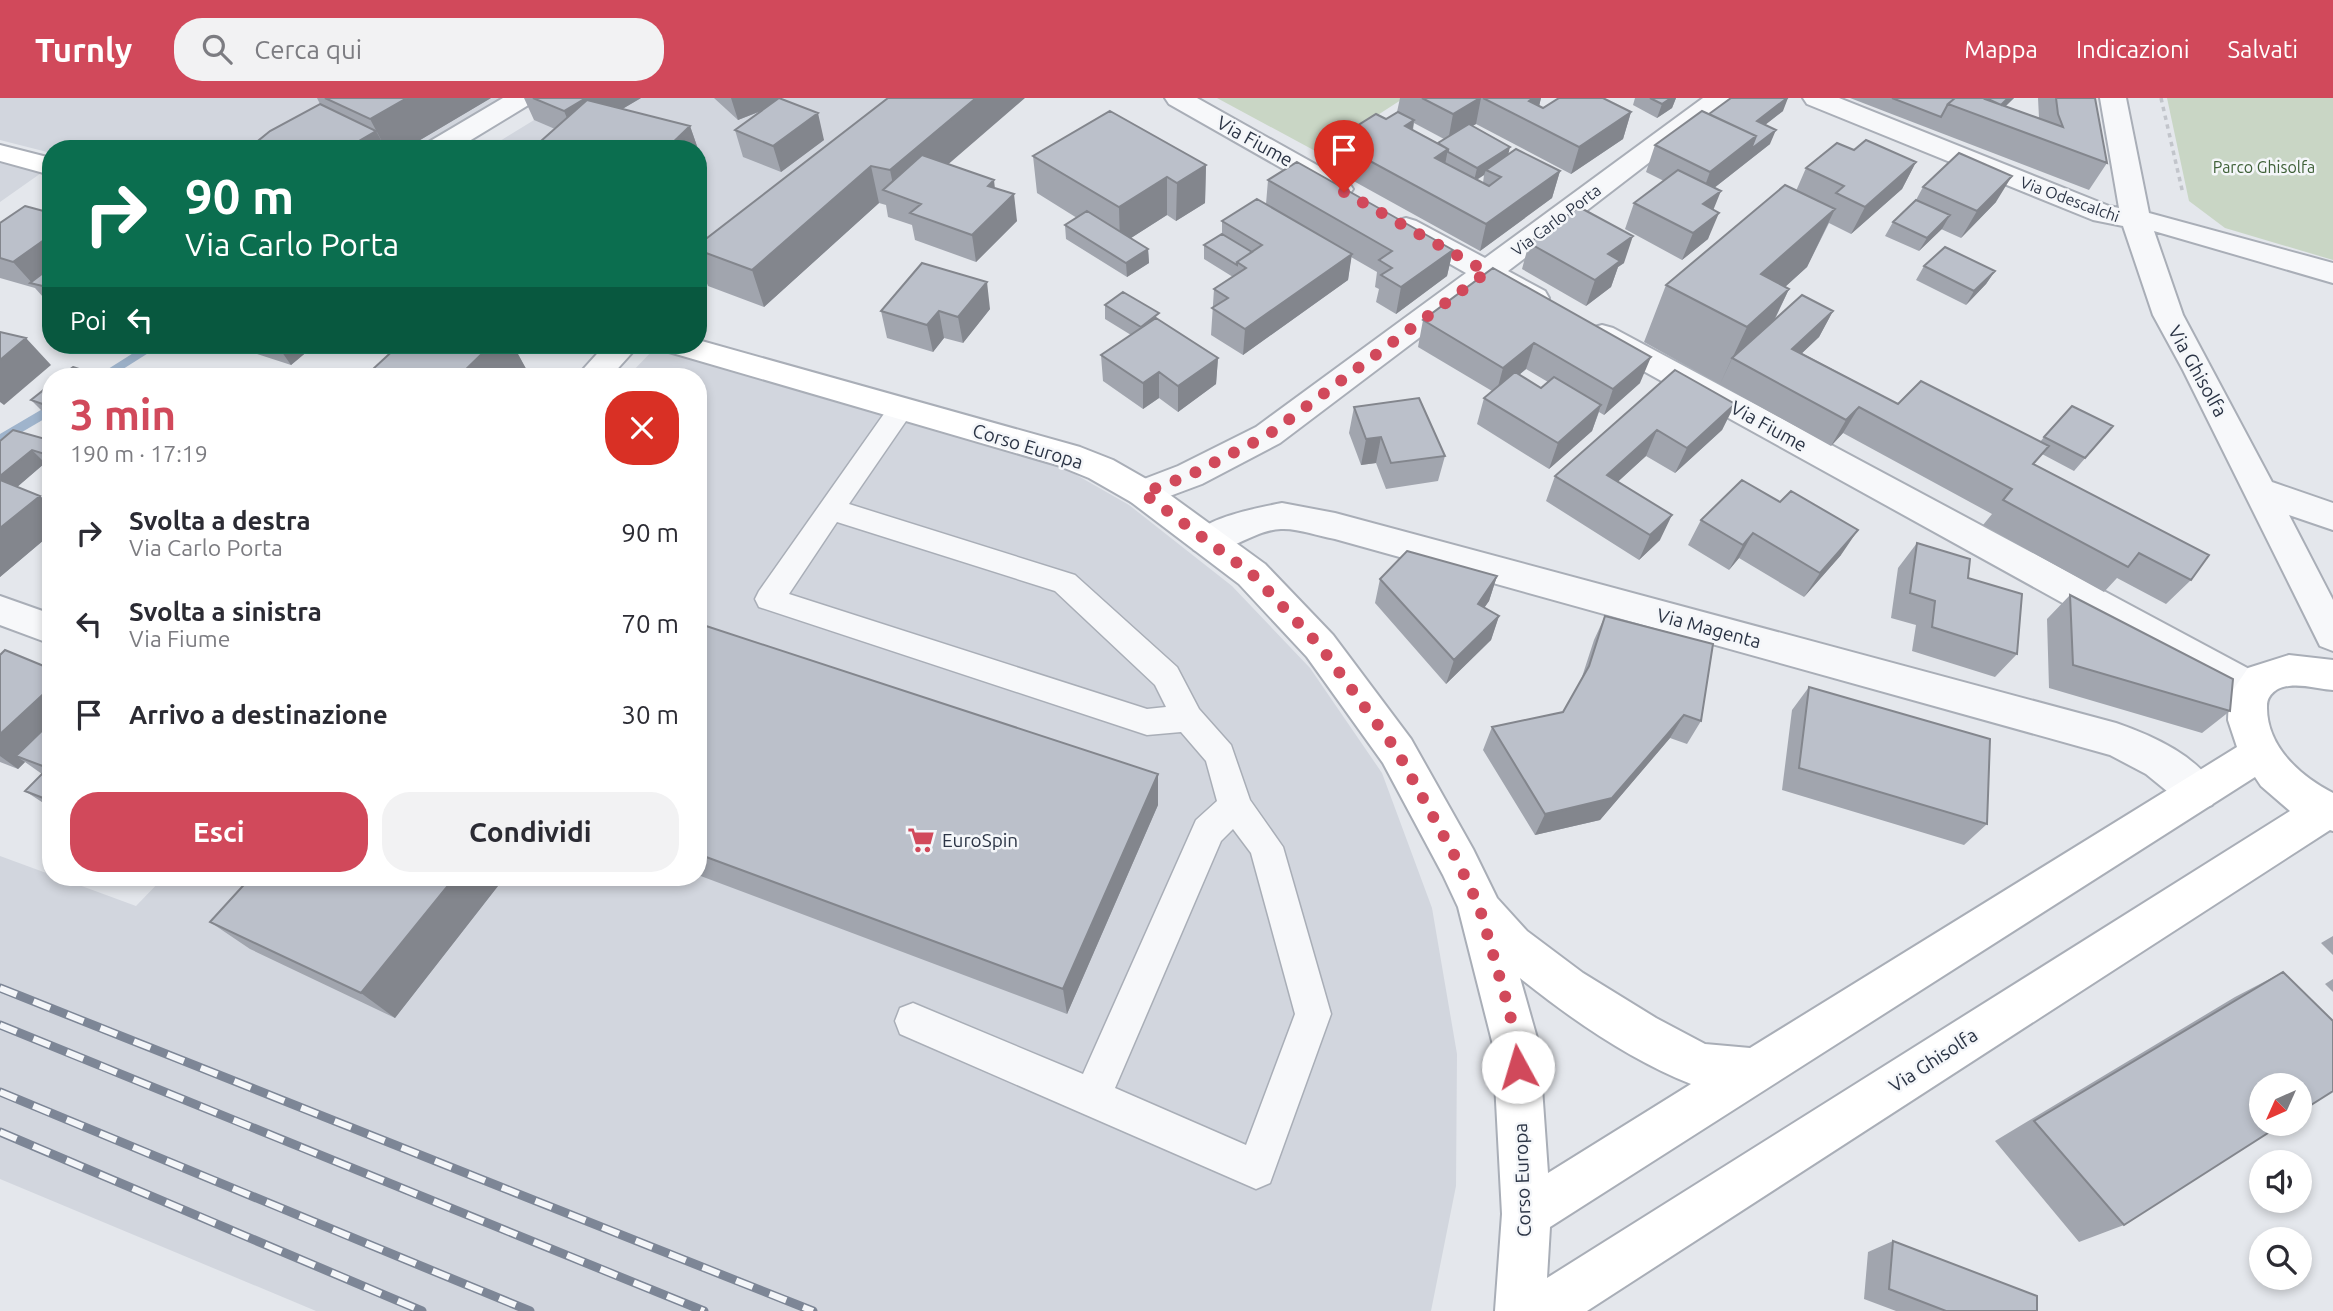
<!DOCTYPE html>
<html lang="it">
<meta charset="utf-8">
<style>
body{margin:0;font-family:Ubuntu,sans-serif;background:#f2f2f3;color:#2b2b33;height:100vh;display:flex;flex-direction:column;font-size:26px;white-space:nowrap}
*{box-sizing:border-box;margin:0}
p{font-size:23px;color:#7c7c81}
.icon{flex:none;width:38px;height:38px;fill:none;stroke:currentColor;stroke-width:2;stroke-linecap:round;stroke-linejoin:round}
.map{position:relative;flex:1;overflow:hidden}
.sheet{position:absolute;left:42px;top:270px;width:665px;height:518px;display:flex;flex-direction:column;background:#fff;border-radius:28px;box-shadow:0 4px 10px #0003}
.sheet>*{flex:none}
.hud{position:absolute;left:42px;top:42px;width:665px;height:214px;border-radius:28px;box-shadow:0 4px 10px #0003;background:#0b6e4f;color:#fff;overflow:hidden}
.needle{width:46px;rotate:225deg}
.tools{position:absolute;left:2249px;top:975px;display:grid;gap:14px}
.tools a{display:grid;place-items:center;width:63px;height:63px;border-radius:50%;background:#fff;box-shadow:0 4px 10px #0003;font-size:35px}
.pin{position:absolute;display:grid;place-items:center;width:60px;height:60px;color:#fff;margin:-72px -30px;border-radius:50% 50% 50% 0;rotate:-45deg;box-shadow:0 0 7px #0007}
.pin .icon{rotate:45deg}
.me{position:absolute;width:77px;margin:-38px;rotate:354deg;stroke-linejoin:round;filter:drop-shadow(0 0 5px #0008)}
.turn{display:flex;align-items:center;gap:24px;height:147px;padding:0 28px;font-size:32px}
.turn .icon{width:91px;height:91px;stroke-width:2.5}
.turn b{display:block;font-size:49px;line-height:60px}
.then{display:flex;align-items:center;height:66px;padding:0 28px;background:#0003;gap:14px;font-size:26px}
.round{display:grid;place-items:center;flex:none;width:74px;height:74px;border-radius:28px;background:#f2f2f3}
.headline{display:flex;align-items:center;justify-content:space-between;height:119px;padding:0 28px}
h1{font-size:42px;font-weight:700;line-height:52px;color:#d1495b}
.button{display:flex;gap:14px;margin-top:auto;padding:14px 28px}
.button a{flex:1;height:80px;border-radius:28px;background:#d1495b;color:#fff;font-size:28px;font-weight:700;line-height:80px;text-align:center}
.button a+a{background:#f2f2f3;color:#2b2b33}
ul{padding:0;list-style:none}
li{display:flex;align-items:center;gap:21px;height:91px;padding:0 28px}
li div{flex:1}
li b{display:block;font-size:26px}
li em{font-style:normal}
header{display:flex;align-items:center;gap:42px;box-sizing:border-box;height:98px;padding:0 35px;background:#d1495b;color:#fff}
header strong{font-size:33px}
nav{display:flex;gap:38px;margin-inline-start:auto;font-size:24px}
.search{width:490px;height:63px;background:#f2f2f3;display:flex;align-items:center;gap:18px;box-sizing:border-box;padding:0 24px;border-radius:28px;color:#7c7c81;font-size:26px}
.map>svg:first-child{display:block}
</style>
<header>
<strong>Turnly</strong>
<div class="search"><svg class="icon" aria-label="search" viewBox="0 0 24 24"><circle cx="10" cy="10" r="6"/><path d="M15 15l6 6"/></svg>Cerca qui</div>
<nav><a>Mappa</a><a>Indicazioni</a><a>Salvati</a></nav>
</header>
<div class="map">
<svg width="2333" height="1213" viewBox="0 0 2333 1213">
<rect width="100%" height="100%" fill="#e4e7ec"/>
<path fill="#d2d6de" d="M0,0h506l-85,51h-370v4l-51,-13z
M570,0h332l-204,165v-114h-211z
M0,61l44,12 -44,31z
M657,248l409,123 63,36 103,81 78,82 72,105 50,135 25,146 -1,132 -25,125h-1115l-316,-132v-323l136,50 28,-29h534v-501h-70z"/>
<path fill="#c9d6c5" d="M1217,0h187l-85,55z
M2167,0h166v162l-108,-32 -36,-27z"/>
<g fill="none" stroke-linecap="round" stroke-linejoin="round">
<path fill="#9fb4cc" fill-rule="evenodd" d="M146,247h15l-49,31h-15z
M51,306v11l-51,30v-11z"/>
<defs>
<path id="lane" d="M902,301l9,2 4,7 -66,96 226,71 102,92 22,42 32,36 19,55 33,47 48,167 -61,169 -14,6 -356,-155 -5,-13 5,-13 13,-5 170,71 113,-254 21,-19 -11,-40 -25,-29 -34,3 -388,-128 -4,-8 4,-8 134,-190zM837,424l218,69 100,94 11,22 -19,2 -358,-115zM1233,731l18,24 44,161 -49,131 -131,-57 106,-247z"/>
<path id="street" d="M503,0h31l-4,6 -74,45h-32l3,-6z
M1165,0h32l152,85 4,6 -4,6 -10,2 -10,-2 -160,-91z
M1703,0h30l-225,173 37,20 4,7 -4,7c-21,6 -39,-10 -56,-20l-209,158 -78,41 -59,22 -12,-4 -5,-9 5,-9 47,-18 78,-39 210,-154 -70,-40 -4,-6 4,-6 10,-3 10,3 69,37z
M1803,0h36l270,108 10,2 -19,-110h26l23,115 184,50v20l-179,-52 29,84 89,167 61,21v27l-44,-15 44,85v51l-13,-5 -137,-276 -30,-55 -30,-89 -30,-6 -286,-116z
M1602,227l11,3 653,350 5,11 -5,11 -14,5 -14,-5 -647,-358 -4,-7 4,-7z
M605,247h34l-28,31h-34z
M1282,405l53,10 781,210c37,13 84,33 102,70l-6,12 -14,5 -14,-5 -38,-31 -36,-19 -775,-216c-17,-3 -37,-11 -54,-10 -30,1 -58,31 -87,21l-6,-9c13,-23 69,-33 94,-38z
M0,498l51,18v30l-51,-19z"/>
<path id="secondary" d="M0,47l51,13v17l-51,-14z
M698,242l382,107 33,13 42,24 110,80 68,71 78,104 62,110 24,49 30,33 56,42 73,45 49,26 45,4 487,-301 -9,-27 1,-24 19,-28 41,-13 44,5v30c-14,-1 -30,-6 -44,-4 -11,1 -22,8 -22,20 -1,40 33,70 66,87v38l-3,-1 -743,481h-92l7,-97 -9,-169 -35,-138 -15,-32 -60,-112 -76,-106 -68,-73 -108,-82 -42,-24 -32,-13 -388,-113 -5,-7h34zM2255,679l6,9 29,25 -743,467 3,-51zM1520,880c51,41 110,82 171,106l-143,89 -9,-128z"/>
</defs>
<use href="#lane" stroke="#a9aeb7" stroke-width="3"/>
<use href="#street" stroke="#a9aeb7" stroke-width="4"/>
<use href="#secondary" stroke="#a9aeb7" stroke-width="4"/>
<path stroke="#c2c5cb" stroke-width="3.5" stroke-dasharray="4.5 4.5" stroke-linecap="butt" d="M2161,0l22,96"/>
<use href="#lane" fill="#f7f8fa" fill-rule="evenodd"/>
<use href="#street" fill="#f7f8fa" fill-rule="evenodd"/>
<use href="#secondary" fill="#fff" fill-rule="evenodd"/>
<defs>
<path id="rail" d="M0,890l813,323
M0,927l704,286
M0,994l530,219
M0,1034l422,179"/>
</defs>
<use href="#rail" stroke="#7d8696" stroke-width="9"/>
<use href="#rail" stroke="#f4f6f9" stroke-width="6" stroke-dasharray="18" stroke-linecap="butt"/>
</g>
<path fill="#a1a5ae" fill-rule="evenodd" d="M317,0h174l-86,51h-157l72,-45z
M524,0h117l-19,11 68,17 8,23h-166l23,-20 -21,-9z
M714,0h64l46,42 -43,32 -38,-15 -8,-27 26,-19 -23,9z
M888,0l60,66 47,24 22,33 -41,41 -61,-22 -3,-15 -24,-8 -2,-12 -7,-2 -115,104 -56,-21 -10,-26v-15z
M1400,0h141l-2,8 4,2 88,4 -8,27 -52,35 -95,-50 -4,2 37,28 51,17 -8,27 -72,53 -150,-83 3,-27 53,-22 11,-7zM1414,25l30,16 -6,4 -25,-13zM1484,77l-1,8 -6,-3z
M1635,0h41l-4,10 -15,10 -24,-13z
M1850,0h164l-8,8 33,12 -1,-20h57l12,65 -18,27z
M1783,13l-18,14 5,19 -56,44 -1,22 -5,29 -26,21 -57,-31 9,-26 30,-22 -18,-9 9,-27 54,-31z
M1854,52l62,12 -14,27 -51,45 -22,-11 -22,44 -22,20 4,2 -14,30 58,-8 -14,26 -17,16 96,51 142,38 4,-5 69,-11 -39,45 -32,-17 -8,10 157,116 -25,24 -49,-26 -13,14 -121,-67 9,-11 -149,-81 -12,13 -187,-104 22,-57 130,-94 10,-23z
M1033,58l173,9 -1,38 -29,18 -9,-6 -36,23 17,11 1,14 -22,14 -61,-38 -1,-14 12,-7 -40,-25z
M1268,82l185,70 -6,26 -51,38 -20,-12 3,-13 -4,-2 2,-15 -26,-15 -3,23 -105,75 -32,-20 3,-46 19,-12 -29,-18v-14l18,-11v-13l44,-17z
M1923,89l73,15 -35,36 -20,-9 -22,22 -34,-15 8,-14 23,-22z
M51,115v93l-16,-18 -35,-10v-55z
M1529,145l95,20 -6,4 -7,20 -25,19 -64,-37z
M1924,168l71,5 -9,13 -20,21 -50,-25z
M1493,170l147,115 -36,32 -5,-3 -7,19 -43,38 -72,-45 7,-26 8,-7 -74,-44 5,-27zM1526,271l22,13 -7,6 -22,-13z
M1105,207l54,15 59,38 -2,26 -38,28 -19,-14 -16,11 -40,-28 -2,-26 30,-20 -26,-16z
M990,211l-27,34 -19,-5 -11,14 -46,-14 -6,-27z
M229,247h86l-24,20z
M399,247h114l17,31h-153l-4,-7z
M1675,272l60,34 -13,26 -47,43 -29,-17 -28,25 42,59 -21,20 -93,-59 9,-25z
M51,286v36l-20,-20z
M1354,309l91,49 -7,25 -52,8 -10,-26 -15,2 -12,-32z
M51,336v31l-6,-2 -28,24 23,9 11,10v28l-51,43v-136l45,-2z
M1780,404l61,53 -37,42 -65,-39 -10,12 -41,-25 13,-25z
M1917,445l100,111 -22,23 -83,-26 4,-26 -25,-7 7,-50z
M1497,478l-8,25 -5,7 15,8 -8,24 -45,44 -71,-81 5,-24z
M2070,497l160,116 -28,22 -153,-45 -2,-69z
M1605,518l96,105 -14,23 -17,-6 -70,82 -65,15 -52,-85 9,-23 71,-15 18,-32 13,-40z
M698,528l460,148v31l-91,209 -369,-139z
M0,557l51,14v139l-26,-17 17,-17 -17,-12 -7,7 -18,-7z
M1809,589l178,137 -23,21 -182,-55 10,-80z
M505,779l-110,141 -145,-69 -40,-27z
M2333,838v19l-12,-12z
M2283,874l-159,253 -45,17 -84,-101 240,-144z
M2333,881v13l-8,-8z
M1893,1143l144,70h-141l-32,-12 4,-47z"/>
<path fill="#83868d" d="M407,0h84l-86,51h-19l-16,-30z
M586,0h55l-66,39 -11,-26z
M731,0h47l1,6 -41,16z
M976,0h49l-117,101 -13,-5 -5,-24z
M1480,0h1l-5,26 -28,17 5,-27z
M1533,0h8l-5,21 -7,-18z
M1671,0h5l-4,10 -15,10 5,-14z
M1787,0h1l-5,13 -31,24 5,-14z
M2008,0h6l-21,20 8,-13z
M1631,14l-8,27 -52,35 8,-27z
M818,15l6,27 -43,32 -8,-26z
M1414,22l-4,27 -5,-21z
M690,28l8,23h-32z
M1776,32l-6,14 -70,55 10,-27 46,-36z
M376,33l10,18h-41z
M1510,49l-3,13 -21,10 -2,5 -10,6 3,-13z
M1448,51l-5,26 -8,-17z
M698,53l7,22 -7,7z
M1916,64l-14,27 -51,45 14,-27z
M1206,67l-1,38 -29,18 1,-38z
M871,68l8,37 -115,104 -12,-37z
M1560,73l-8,27 -72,53 6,-27z
M2012,78l-16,26 -35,36 16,-27z
M1167,79v38l-47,30 -1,-38z
M994,82l3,27 -9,-21z
M1721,93l-11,27 -7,-14z
M1014,96l3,27 -41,41 -4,-27z
M1835,111l-28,58 -64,58 18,-51z
M1719,115l-11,26 -26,21 11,-27z
M1950,117l-8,14 -23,22 8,-13z
M51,137v43l-19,5 -19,-21z
M1633,138l-9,27 -6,4 -7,20 -25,19 9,-26 13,-26z
M1148,151l1,14 -22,14 -1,-14z
M1453,152l-6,26 -51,38 5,-27z
M1352,156l-4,26 -105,75 2,-26z
M1995,173l-9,13 -20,21 8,-14z
M987,184l3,27 -27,34 -5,-26z
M1789,191l-28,58 -29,11 -12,26 27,-57z
M939,213l5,27 -11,14 -6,-27z
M1833,213l-14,26 -40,38 13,-26z
M26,240l25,27 -47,40 -4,-3v-42z
M1534,245l-8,26 -30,25 7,-26z
M277,247h38l-24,20z
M491,247h22l17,31h-71z
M1651,259l-11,26 -36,32 9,-26z
M1218,260l-2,26 -38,28v-26z
M1159,274v26l-16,11v-26z
M1735,306l-13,26 -47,43 12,-25z
M1601,307l-9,26 -43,38 9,-26z
M1859,309l-16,26 -12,13 15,-26z
M1657,332l-11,26 -49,45 10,-26z
M1381,339l-5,26 -15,2 5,-26z
M32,352l13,13 -36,31 -9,-9v-9z
M40,398l11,10v28l-51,43v-49z
M1672,417l-12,25 -21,20 11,-25z
M1858,432l-17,25 -37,42 16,-24z
M1753,435l-14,25 -10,12 14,-25z
M1497,478l-8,25 -19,27 8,-24z
M1499,518l-8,24 -45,44 8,-24z
M51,589v51l-35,18 9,6 -7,7 -18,-13v-22z
M1684,617l-14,23 -70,82 -65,15 10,-21z
M1158,676v31l-91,209 -4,-25z
M455,779h50l-110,141 -34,-25z"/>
<path fill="#bbc0ca" stroke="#83868d" stroke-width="2" d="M325,0h82l-37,21z
M533,0h53l-22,13z
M779,0l39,15 -45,33 -38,-16z
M888,0h88l-86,72 -19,-4 -119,104 -54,-20v-5z
M1422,0h58l-27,16z
M1483,0h50l-4,3 14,7 16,-10h44l28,14 -52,35z
M1650,0h21l-9,6z
M1731,0h56l-30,23 19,9 -25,19 5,-13 -47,-22z
M1892,0h63l-7,6 -7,13z
M1955,0h31l-1,1 78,28 -5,-13 -2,-16h39l12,65 -159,-59z
M1989,0h19l-7,7 -13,-6z
M587,2l103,26 -24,23h-134z
M320,6l56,27 -31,18h-97l22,-18z
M1110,13l96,54 -29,18 -10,-6 -48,30 -86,-51z
M1702,13l54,25 -46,36 -55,-27z
M1398,14l16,8 -9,6 43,23 -13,9 54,28 12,-9 -15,-7 30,-21 44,22 -74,53 -153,-83 43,-27 10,5z
M1469,26l41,23 -33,21 -29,-16v-3l-10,-6z
M1866,42l50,22 -51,45 -29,-14 8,-7 -38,-18 31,-25 17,7z
M1959,55l53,23 -35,35 -54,-24z
M922,57l72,25 -6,6 26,8 -42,41 -62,-22 11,-9 -38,-14z
M1297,64l156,88 -52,37 -20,-12 11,-7 -13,-8 13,-9 -124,-71z
M1678,72l43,21 -18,13 16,9 -26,20 -59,-30z
M1785,87l50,24 -74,65 28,15 -42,38 -81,-42z
M1257,101l95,55 -107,75 -33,-21 16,-10 -14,-9 32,-21 -9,-6 25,-17 -40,-24z
M1916,102l34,15 -23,23 -34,-16z
M25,108l26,7v22l-38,27 -13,-4v-35z
M1579,109l54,29 -25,18 12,7 -25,19 -66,-37z
M1087,113l61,38 -22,14 -61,-38z
M1222,136l30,18 -15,10v3l-33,-20z
M1945,149l50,24 -21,20 -50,-25z
M922,165l65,19 -29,35 -19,-6 -12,14 -46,-14z
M51,169v21l-21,-5z
M1493,170l158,89 -38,32 -79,-46 -31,25 -80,-48z
M1123,194l36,21 -18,14 -36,-22z
M1802,197l31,16 -41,38 106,55 23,-23 128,65 -16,18 176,91 -18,25 -52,-27 -11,14 -125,-67 9,-11 -153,-82 -13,13 -114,-62z
M1156,220l62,40 -40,28 -19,-14 -16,11 -42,-28z
M0,234l26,6 -26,22z
M399,247h92l-32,31h-64l-22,-7z
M73,269l27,9h-39z
M1675,272l60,34 -48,44 -30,-18 -50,45 65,40 -22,20 -95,-59z
M1515,274l26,16 13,-11 47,28 -43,38 -74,-45z
M51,286v23l-20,-7z
M1419,300l26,58 -54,7 -10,-26 -15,2 -12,-32z
M2072,308l41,20 -28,32 -41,-21z
M13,332l32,9 6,-5v22l-19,-6 -32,26v-35z
M0,382l40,16 -40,32z
M1742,382l38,22 11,-11 67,39 -38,43 -67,-40 -10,12 -42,-25z
M1917,445l53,16 -2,19 54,16 -5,60 -85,-27 3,-26 -25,-8z
M1407,453l90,25 -19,28 21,12 -45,44 -74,-81z
M2070,497l163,84 -3,32 -157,-46z
M1605,518l108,28 -12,77 -17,-6 -72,83 -67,16 -53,-87 71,-15 26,-46z
M700,526l458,150 -95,215 -365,-135v-228z
M5,552l46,19v18l-51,47v-79z
M1809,589l181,52 -3,85 -188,-56z
M51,624v79l-26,-10 23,-23 -32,-12z
M251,779h204l-94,116 -151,-71z
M2283,874l50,49v70l-33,21v-27h-39v39h21l-158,101 -90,-104z
M1893,1143l144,55v15h-91l-57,-22z"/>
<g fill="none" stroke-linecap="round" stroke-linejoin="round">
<path stroke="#d1495b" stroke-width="12" stroke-dasharray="0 21.6" d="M1344,94l143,80 -219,163 -78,40 -47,18 109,81 68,72 77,105 61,111 21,44 31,107 8,54"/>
</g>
<defs>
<symbol id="supermarket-bare" viewBox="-9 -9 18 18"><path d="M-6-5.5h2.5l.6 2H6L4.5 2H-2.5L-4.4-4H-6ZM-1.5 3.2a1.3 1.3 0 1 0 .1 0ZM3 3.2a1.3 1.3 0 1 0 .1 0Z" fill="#d1495b" stroke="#f4f6f9" stroke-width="2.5" paint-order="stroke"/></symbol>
</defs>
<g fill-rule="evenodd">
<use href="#supermarket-bare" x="902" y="723" width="38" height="38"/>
</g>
<g text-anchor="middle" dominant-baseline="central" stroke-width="5" stroke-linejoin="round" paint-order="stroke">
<g font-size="16" fill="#3f6138" stroke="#f4f6f9">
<text x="2264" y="69">Parco Ghisolfa</text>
</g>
<g font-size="16" fill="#2b3445" stroke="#f4f6f9">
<text transform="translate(2070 101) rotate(20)">Via Odescalchi</text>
<text transform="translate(1556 122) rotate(-37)">Via Carlo Porta</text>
</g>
<g font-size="19" fill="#2b3445" stroke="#f4f6f9">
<text transform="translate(1255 43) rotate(29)">Via Fiume</text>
<text transform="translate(2198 273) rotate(61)">Via Ghisolfa</text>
<text transform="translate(1769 328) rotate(29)">Via Fiume</text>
<text transform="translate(1028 348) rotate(17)">Corso Europa</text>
<text transform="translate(1709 530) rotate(15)">Via Magenta</text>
<text transform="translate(1933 962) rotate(-33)">Via Ghisolfa</text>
<text transform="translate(1522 1082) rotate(-92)">Corso Europa</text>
</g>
<g font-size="19" fill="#2b3445" stroke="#f4f6f9" text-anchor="start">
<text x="942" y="742">EuroSpin</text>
</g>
</g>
</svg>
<div class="tools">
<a><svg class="needle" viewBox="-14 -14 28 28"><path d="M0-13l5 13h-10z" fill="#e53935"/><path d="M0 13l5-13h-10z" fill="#7c7c81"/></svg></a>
<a><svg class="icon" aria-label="sound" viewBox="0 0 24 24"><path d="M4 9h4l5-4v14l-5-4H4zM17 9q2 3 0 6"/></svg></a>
<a><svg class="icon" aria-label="search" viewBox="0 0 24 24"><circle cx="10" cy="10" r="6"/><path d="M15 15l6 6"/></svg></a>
</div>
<div class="pin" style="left:1344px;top:94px;background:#d93025"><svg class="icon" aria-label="arrive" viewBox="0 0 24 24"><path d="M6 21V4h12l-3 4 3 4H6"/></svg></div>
<svg class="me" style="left:1518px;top:969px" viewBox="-20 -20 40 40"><circle r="19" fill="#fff"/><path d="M0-13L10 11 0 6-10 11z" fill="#d1495b"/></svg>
<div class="hud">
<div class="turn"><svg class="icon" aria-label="right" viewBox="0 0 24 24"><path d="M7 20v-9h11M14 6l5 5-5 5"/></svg><div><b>90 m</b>Via Carlo Porta</div></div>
<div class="then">Poi<svg class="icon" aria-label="left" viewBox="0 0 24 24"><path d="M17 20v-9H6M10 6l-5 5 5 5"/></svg></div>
</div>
<section class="sheet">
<div class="headline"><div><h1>3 min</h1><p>190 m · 17:19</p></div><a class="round" style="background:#d93025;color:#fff"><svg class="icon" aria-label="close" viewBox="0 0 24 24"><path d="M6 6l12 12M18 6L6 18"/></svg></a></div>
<ul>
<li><svg class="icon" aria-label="right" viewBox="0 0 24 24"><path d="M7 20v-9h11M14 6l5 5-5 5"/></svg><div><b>Svolta a destra</b><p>Via Carlo Porta</p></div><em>90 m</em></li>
<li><svg class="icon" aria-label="left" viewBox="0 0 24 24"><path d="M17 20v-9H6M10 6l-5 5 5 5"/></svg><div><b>Svolta a sinistra</b><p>Via Fiume</p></div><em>70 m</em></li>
<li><svg class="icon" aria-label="arrive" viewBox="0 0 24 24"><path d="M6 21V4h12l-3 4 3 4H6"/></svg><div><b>Arrivo a destinazione</b></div><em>30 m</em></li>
</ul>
<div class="button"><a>Esci</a><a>Condividi</a></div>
</section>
</div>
